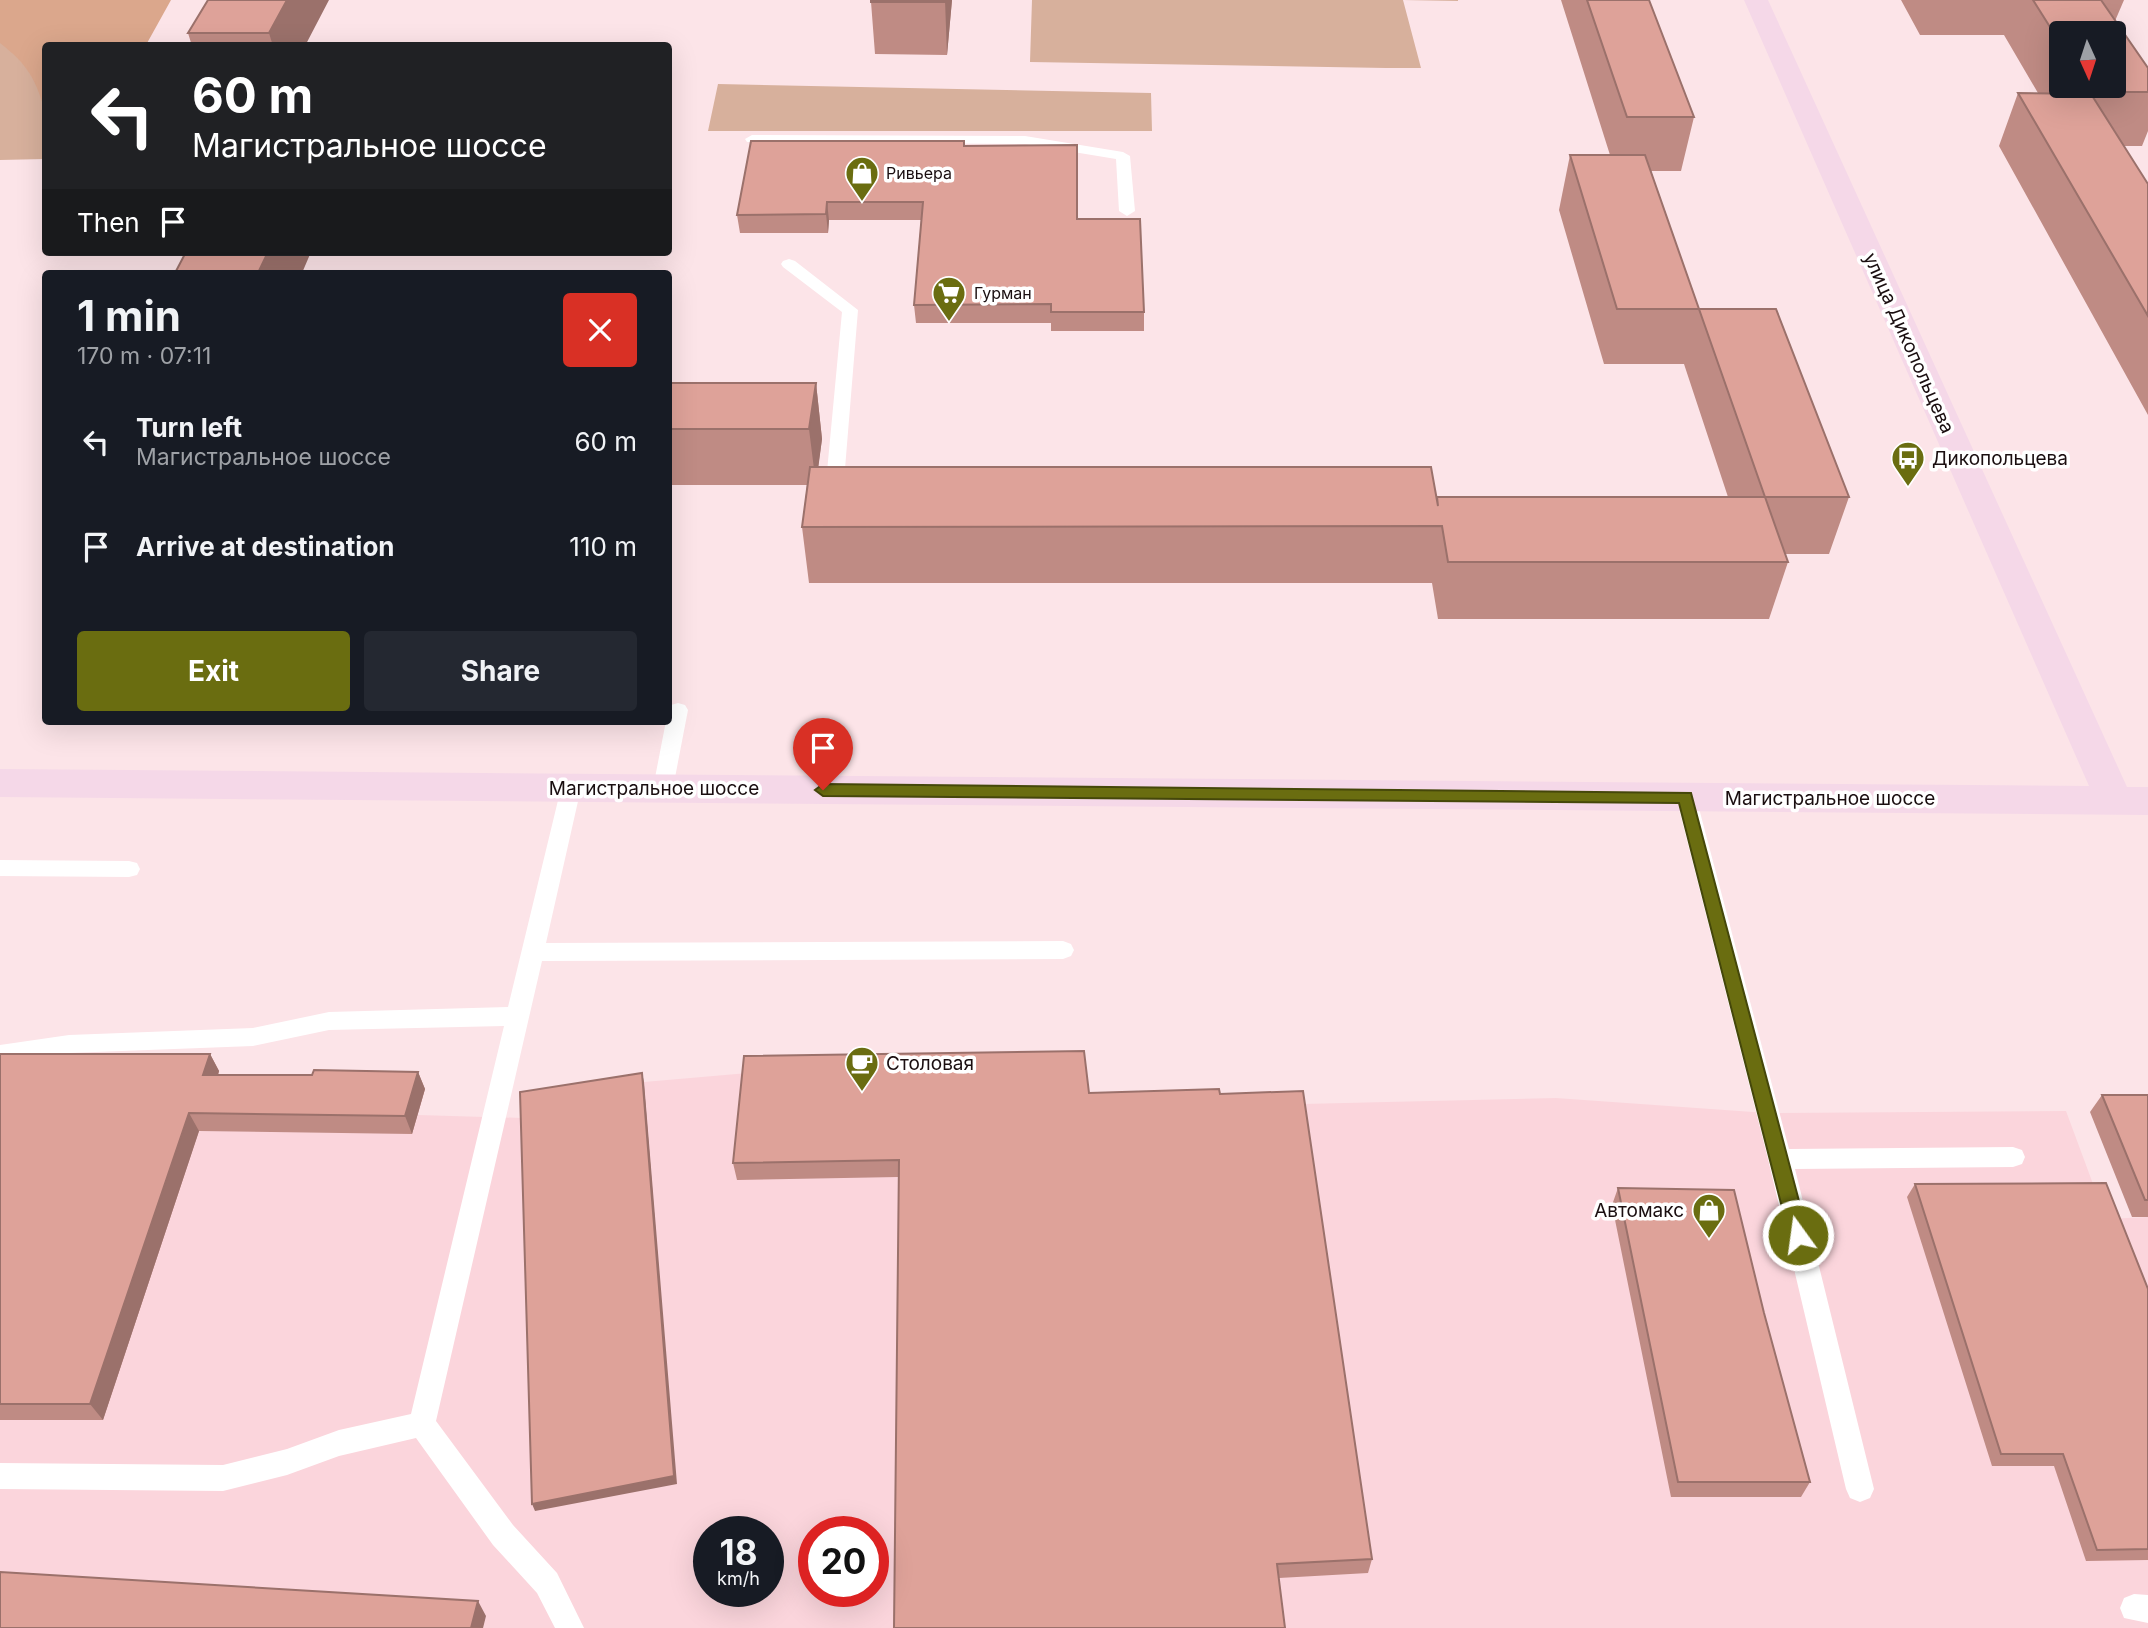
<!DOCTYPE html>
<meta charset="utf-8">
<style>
body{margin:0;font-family:Inter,sans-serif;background:#242831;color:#f1f3f6;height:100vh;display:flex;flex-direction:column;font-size:26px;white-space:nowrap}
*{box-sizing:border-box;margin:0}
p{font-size:23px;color:#9ea1a6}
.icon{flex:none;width:38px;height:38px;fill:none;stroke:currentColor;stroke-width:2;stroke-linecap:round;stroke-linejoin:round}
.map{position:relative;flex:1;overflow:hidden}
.drawer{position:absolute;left:42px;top:270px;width:630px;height:455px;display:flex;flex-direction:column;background:#171b24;border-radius:7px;box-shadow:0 7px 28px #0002}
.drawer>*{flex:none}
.banner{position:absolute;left:42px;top:42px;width:630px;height:214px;border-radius:7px;box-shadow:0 7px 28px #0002;background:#202124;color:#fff;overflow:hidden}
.needle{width:46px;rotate:177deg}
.fabs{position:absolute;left:2049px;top:21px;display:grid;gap:14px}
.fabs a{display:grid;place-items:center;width:77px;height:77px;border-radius:7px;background:#171b24;box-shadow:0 7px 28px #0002;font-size:35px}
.speed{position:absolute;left:693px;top:1516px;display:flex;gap:14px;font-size:35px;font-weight:700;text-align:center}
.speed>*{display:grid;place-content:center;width:91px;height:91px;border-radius:50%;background:#171b24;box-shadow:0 7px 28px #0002;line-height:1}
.speed small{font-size:18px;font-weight:400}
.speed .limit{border:10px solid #d22;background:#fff;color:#111}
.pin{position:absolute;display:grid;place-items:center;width:60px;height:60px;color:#fff;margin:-72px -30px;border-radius:50% 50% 50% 0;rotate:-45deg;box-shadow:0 0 7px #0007}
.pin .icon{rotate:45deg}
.me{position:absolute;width:77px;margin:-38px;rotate:346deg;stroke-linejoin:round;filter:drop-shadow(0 0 5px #0008)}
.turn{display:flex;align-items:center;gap:24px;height:147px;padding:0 35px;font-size:32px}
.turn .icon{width:91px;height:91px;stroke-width:2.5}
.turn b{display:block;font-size:49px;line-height:60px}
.then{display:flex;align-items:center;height:66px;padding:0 35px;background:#0003;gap:14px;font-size:26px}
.round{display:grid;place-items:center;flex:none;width:74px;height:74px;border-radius:7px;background:#242831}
.summary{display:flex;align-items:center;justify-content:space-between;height:119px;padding:0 35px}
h1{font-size:42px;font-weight:700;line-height:52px}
.primary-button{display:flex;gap:14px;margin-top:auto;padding:14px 35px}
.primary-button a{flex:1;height:80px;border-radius:7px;background:#6a6d10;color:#fff;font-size:28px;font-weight:700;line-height:80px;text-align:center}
.primary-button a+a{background:#242831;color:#f1f3f6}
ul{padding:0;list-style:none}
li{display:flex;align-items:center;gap:21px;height:105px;padding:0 35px}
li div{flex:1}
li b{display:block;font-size:26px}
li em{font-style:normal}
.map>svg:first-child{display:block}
</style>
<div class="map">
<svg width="2148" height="1628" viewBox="0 0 2148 1628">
<rect width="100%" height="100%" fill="#fce4e8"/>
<path fill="#fbd5dc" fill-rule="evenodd" d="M748,1073l341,36 467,-11 211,15 299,-2 40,108 42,-2v411h-2148v-544l425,5 -7,26 105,3v-17l121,-19zM709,1531h59v60h-59zM814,1531h59v60h-59z"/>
<path fill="#d7b09c" d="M0,0l46,46 -1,113 -45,1z
M1032,0h426v1l-55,-1 18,68h-35l-356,-6z
M718,84l433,9 1,38h-444z"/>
<path fill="#dba78c" d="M0,0h171l-25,45 -100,1 -1,65c-10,-33 -17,-46 -45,-68z"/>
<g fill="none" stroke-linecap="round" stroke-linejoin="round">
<path fill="#fff" fill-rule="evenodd" d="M752,135l273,1 98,16 7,4 5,55 -8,5 -8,-5 -3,-52 -91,-15 -278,-2 -2,-3z
M789,259l6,2 63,49 -15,183 -9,6 -9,-6 17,-181 -59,-45 -2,-3 2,-3z
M678,703l7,2 3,5 -15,78 -3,5 -7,3 -7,-3 -3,-5 13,-67h2l3,-16z
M571,780l7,3 3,5 -35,155 517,-2 8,3 3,6 -3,6 -8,3 -521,2 -106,460 77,104 44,48 27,55h-29l-18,-35 -44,-48 -77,-107 -77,18 -52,19 -64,16 -223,-2v-26l223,2 64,-16 52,-19 72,-16 93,-388 -175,4 -76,16 -184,7 -69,12v-20l69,-10 184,-7 76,-16 179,-5 53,-219 3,-5z
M1686,789l7,3 3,5 93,352 224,-2 9,3 3,7 -3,7 -9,3 -218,2 79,320 -4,9 -10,4 -10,-4 -4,-9 -78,-330 -92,-362 3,-5z
M0,860l129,1 8,2 3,6 -3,6 -8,2 -129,-1z
M2134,1594l14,1v28l-24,-5 -4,-10 4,-10z"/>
<path fill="#f5d8e8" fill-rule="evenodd" d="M1744,0h24l359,787h21v28l-2148,-18v-28l2089,17z"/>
</g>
<path fill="#bf8b84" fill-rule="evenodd" d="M208,0l97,46h-113l-4,-13z
M952,0l-5,55 -72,-1 -4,-52z
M1561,0h88l45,117 -13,54h-30l48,138 150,188 -20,57h-44l3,8 -19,57h-331l-6,-36h-623l-7,-56 5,-42h-139v-102h148l6,56 -4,28 619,30h291l-44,-133h-80l-45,-154 11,-55h40z
M1901,0h223l-9,21 33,47v63l-6,15h-18l24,38v231l-149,-269 19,-53h20l-34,-58h-84zM2062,33l52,53h-52z
M965,146l112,73 67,93v19h-93v-8h-135l-2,-18 7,-85h-92l-1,13h-88l-3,-18z
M0,1054h210l9,17 -1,4h94l106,-3 7,17 -13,45 -213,-3 -96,289h-103z
M1089,1093l131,1 152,465 -4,14 -89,5 -381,-401 -161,3 -4,-17z
M2102,1095h46v122h-16l-42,-105z
M1915,1184l233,105v271l-62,1 -32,-95h-62l-85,-269z
M1618,1188l146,125 46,169 -9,15h-130l-59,-292z"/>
<path fill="#9b716b" d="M287,0h42l-24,46h-32l-4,-13z
M945,0h7l-5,55z
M827,202l2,18 -1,13 -2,-19z
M268,252h43l-9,21h-44z
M816,383l6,56 -6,46 -7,-56z
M210,1054l9,17 -6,21 -10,-17z
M418,1072l7,17 -13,45 -7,-18z
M642,1073l2,9 33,402 -142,27 -3,-7z
M189,1113l10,18 -96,289 -13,-16z
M478,1601l8,15 -3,12h-12z"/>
<path fill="#dea299" stroke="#9b716b" stroke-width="2" d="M208,0h79l-18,33h-81z
M871,0h74v2h-74z
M1587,0h62l45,117h-67z
M2033,0h68l47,68v24h-57l-4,-6h27v-53h-52v13z
M2018,93l73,1 57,90v132z
M751,141h213v5l113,-1v74h63l4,93h-93v-8l-137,1 9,-103h-96l-1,12 -89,1z
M1570,155h75l54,154h-82z
M186,252h82l-10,21h-83z
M1699,309h77l73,188h-84z
M668,383h148l-7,46h-141z
M810,467h621l7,39 -1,-9h328l23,65h-340l-6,-36 -640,1z
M1084,1051l5,42 130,-4 1,5 83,-3 69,468 -95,5 8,64h-391l5,-468 -166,3 11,-107z
M0,1054h210l-7,21h109l2,-5 104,2 -13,44 -216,-3 -99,291h-90z
M642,1073l32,403 -142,28 -12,-412z
M2102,1095h46v105h-3z
M2106,1183l42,106v260l-51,1 -34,-96h-62l-86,-270z
M1618,1188l116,2 30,123 46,169h-132z
M0,1572l478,29 -7,27h-471z"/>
<path fill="#6a6d10" stroke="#45470a" stroke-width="2" d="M823,784l868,9 117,442 -3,5 -7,3 -7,-3 -2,-5 -110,-432 -856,-7 -8,-6z"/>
<defs>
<symbol id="shop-pin" viewBox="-11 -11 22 30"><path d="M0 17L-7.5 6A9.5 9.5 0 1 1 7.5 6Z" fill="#6a6d10" stroke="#fff"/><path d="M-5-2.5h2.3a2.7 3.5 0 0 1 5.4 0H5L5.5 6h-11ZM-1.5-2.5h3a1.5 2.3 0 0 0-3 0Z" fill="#fff"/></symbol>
<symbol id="supermarket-pin" viewBox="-11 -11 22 30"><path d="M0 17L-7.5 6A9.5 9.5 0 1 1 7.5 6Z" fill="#6a6d10" stroke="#fff"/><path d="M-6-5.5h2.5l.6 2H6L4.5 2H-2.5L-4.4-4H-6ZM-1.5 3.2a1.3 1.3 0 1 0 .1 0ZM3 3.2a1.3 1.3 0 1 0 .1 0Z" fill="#fff"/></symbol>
<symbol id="bus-pin" viewBox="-11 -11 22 30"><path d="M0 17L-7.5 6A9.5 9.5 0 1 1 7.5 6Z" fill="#6a6d10" stroke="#fff"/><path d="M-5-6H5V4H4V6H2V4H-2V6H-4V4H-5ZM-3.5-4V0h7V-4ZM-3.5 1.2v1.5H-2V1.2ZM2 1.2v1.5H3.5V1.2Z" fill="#fff"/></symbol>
<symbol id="cafe-pin" viewBox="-11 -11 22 30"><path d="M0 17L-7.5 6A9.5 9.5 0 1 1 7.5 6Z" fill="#6a6d10" stroke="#fff"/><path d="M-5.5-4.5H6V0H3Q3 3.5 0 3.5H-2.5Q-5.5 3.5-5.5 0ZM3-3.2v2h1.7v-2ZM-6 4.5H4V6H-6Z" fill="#fff"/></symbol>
</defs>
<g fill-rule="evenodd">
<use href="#shop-pin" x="843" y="154" width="38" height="52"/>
<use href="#supermarket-pin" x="930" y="274" width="38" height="52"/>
<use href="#bus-pin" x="1889" y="439" width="38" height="52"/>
<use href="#cafe-pin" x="843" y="1044" width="38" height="52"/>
<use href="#shop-pin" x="1690" y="1191" width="38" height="52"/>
</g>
<g text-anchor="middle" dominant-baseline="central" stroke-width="7" stroke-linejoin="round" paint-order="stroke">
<g font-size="16" fill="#1a0e10" stroke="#fff" text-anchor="start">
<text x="886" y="173">Ривьера</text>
<text x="974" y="293">Гурман</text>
</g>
<g font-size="19" fill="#1a0e10" stroke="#fff">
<text transform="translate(1909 343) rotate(66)">улица Дикопольцева</text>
<text x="654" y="788">Магистральное шоссе</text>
<text x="1830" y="798">Магистральное шоссе</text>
</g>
<g font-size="19" fill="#1a0e10" stroke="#fff" text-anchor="start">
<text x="1932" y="458">Дикопольцева</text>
<text x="886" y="1063">Столовая</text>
<text x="1684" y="1210" text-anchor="end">Автомакс</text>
</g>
</g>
</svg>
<div class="fabs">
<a><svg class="needle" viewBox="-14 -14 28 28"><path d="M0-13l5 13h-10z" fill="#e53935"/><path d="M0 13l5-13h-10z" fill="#9ea1a6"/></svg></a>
</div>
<div class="speed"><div>18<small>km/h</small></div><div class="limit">20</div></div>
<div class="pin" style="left:823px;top:790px;background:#d93025"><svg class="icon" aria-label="arrive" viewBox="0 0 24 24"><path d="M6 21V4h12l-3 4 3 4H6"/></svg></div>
<svg class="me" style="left:1798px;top:1235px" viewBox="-20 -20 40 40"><circle r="17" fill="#6a6d10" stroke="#fff" stroke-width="3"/><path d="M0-11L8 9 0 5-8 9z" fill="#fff"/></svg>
<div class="banner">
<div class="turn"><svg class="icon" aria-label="left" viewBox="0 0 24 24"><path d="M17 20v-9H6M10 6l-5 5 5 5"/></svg><div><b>60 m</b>Магистральное шоссе</div></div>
<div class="then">Then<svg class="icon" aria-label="arrive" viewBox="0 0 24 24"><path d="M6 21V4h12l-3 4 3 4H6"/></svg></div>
</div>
<section class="drawer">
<div class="summary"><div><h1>1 min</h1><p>170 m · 07:11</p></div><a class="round" style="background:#d93025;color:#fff"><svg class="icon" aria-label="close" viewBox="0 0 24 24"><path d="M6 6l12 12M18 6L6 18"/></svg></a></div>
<ul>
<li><svg class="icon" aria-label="left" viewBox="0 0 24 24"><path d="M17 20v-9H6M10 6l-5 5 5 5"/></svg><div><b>Turn left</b><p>Магистральное шоссе</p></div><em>60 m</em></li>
<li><svg class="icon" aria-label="arrive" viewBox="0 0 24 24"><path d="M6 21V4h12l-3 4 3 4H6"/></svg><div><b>Arrive at destination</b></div><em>110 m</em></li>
</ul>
<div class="primary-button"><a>Exit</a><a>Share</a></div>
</section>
</div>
